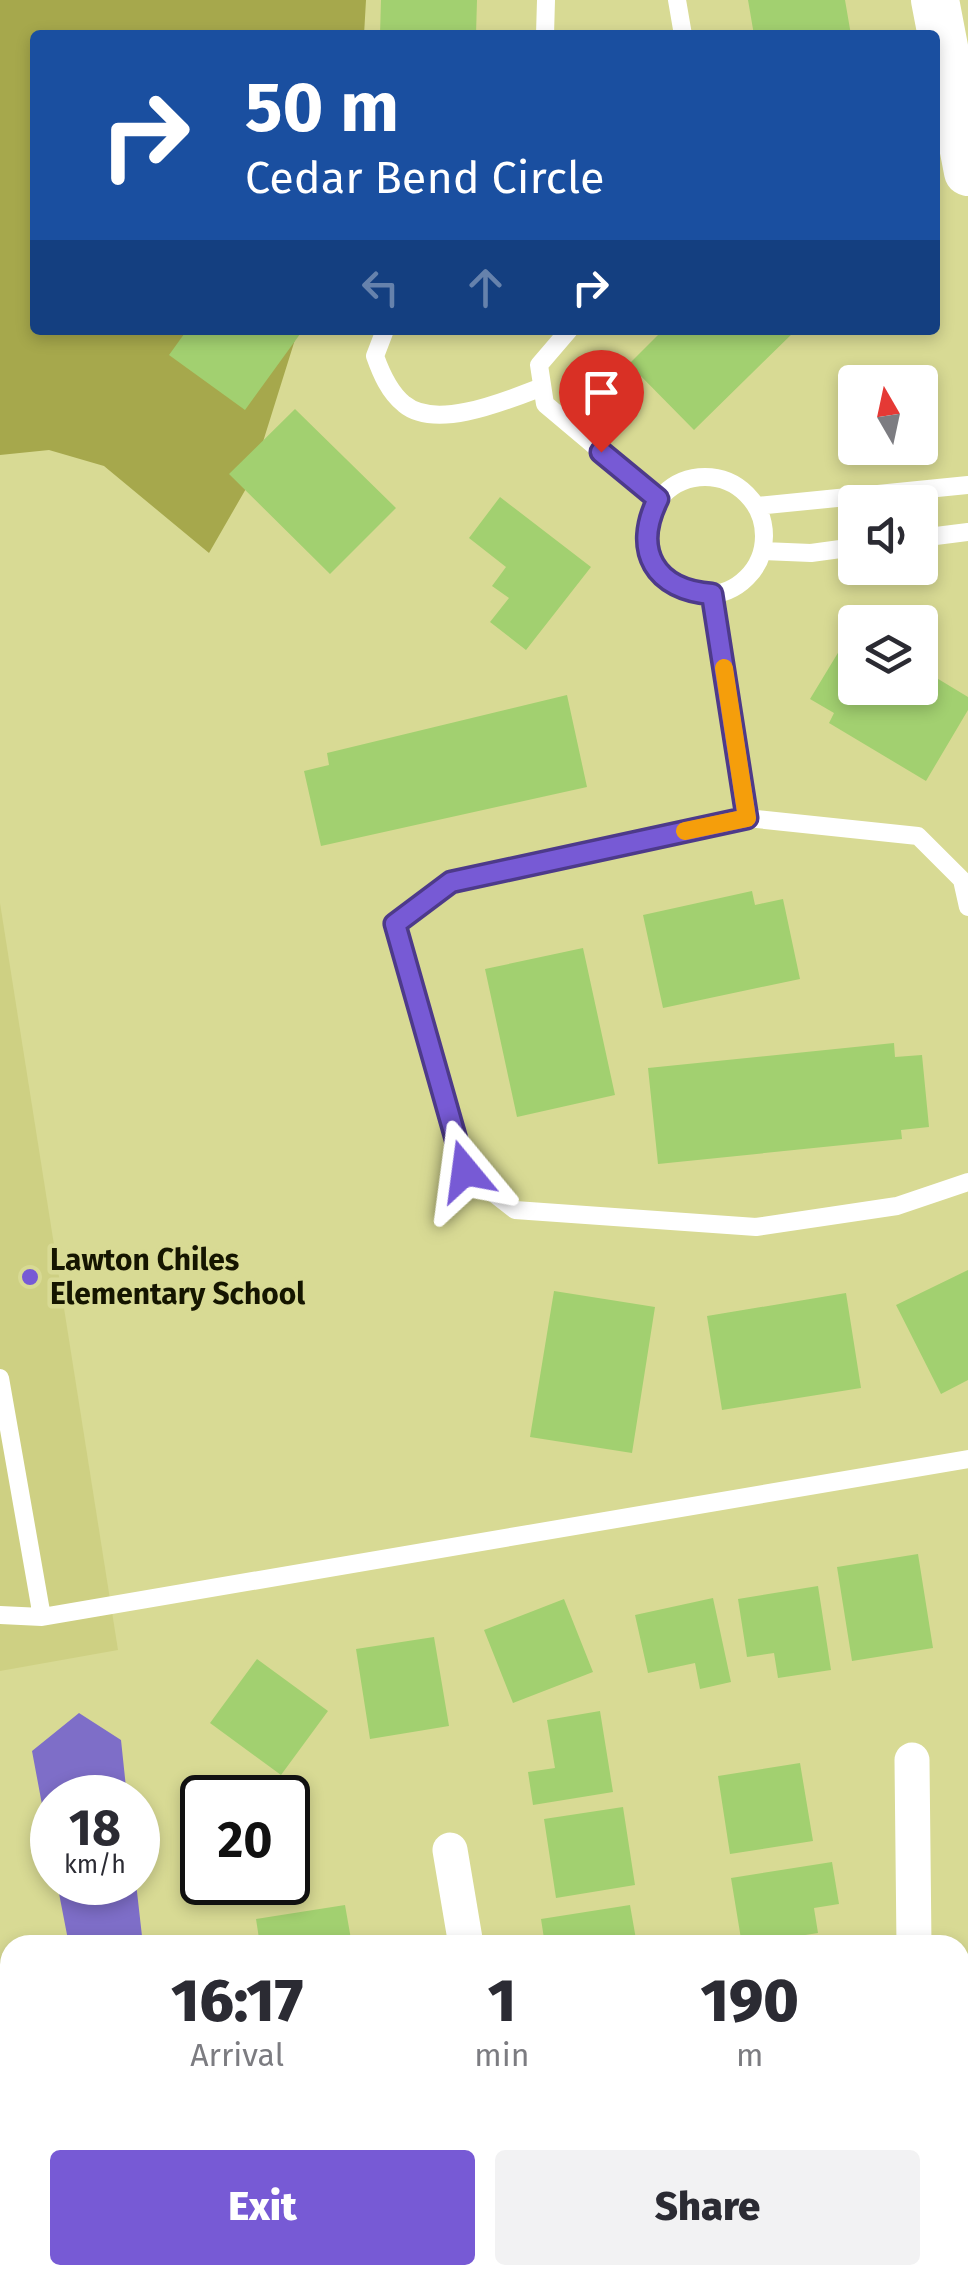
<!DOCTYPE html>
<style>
body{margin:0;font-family:"Fira Sans",sans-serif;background:#f2f2f3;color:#2b2b33;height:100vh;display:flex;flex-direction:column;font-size:38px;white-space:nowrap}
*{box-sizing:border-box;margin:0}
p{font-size:32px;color:#7c7c81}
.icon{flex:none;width:55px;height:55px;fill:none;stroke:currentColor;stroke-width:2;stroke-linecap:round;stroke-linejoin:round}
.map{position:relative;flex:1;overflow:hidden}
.drawer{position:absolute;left:0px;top:1935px;width:970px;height:350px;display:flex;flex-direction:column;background:#fff;border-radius:30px 30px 0 0;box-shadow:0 5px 15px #0003}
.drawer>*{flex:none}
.banner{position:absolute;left:30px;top:30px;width:910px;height:305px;border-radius:10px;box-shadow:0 5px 15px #0003;background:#1a4fa0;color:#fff;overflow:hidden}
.needle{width:65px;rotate:351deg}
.buttons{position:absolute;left:838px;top:365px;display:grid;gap:20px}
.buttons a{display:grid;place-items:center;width:100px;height:100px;border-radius:10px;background:#fff;box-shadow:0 5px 15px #0003;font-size:50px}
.speed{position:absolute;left:30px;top:1775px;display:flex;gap:20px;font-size:50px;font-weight:700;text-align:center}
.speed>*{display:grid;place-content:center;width:130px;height:130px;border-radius:50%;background:#fff;box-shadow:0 5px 15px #0003;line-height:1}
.speed small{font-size:25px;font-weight:400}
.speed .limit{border:5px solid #111;border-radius:15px;background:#fff;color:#111}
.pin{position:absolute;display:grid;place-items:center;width:85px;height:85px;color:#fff;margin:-102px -42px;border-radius:50% 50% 50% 0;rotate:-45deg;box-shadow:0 0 10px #0007}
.pin .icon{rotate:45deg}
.me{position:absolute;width:110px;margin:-55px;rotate:344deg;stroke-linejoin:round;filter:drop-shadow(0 0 8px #0008)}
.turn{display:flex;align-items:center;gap:35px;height:210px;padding:0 50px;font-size:45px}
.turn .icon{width:130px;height:130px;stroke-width:2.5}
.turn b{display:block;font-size:70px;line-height:85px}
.lanes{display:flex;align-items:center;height:95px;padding:0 50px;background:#0003;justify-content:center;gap:50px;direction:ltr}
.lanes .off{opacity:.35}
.eta{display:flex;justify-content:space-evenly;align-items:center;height:170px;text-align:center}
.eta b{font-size:60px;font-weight:800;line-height:70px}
.cta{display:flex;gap:20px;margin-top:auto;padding:20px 50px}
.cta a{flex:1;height:115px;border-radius:10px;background:#775ad5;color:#fff;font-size:40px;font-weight:800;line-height:115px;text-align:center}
.cta a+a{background:#f2f2f3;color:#2b2b33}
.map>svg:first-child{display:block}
</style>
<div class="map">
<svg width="968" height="2285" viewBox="0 0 968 2285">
<rect width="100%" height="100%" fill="#d8da94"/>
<path fill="#ced083" d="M0,903l118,747 -118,21z"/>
<path fill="#a6a84c" d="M0,0h366l-2,35h-329v295h263l-47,150 -42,73 -105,-87 -55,-16 -49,5z"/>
<path fill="#7e6ec8" d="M79,1713l42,27 6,57 -75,1v60l-20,-107z
M57,1883h79l7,62h-74z"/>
<path fill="#a2d070" d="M381,0h96l-1,35h-96z
M748,0h97l6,35h-97z
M187,330h116l-58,80 -76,-55z
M663,330h133l-102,100 -65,-66z
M295,409l101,99 -66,66 -101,-100z
M500,497l91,70 -65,83 -36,-28 19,-24 -17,-12 14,-19 -37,-29z
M853,628l2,60h65v-20l48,29v13l-42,71 -97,-58 5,-10 -24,-14z
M567,695l20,92 -266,59 -17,-75 25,-6 -2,-12z
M752,891l3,14 28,-6 17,80 -137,29 -20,-93z
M583,948l32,147 -98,22 -32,-148z
M894,1043l1,14 27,-2 7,72 -28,3 1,9 -244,25 -10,-96z
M968,1270v110l-27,14 -45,-89z
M554,1291l101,16 -23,146 -102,-16z
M846,1293l15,95 -139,22 -15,-94z
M918,1554l15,94 -81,13 -15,-94z
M818,1586l13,84 -53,8 -4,-25 -27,4 -9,-58z
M713,1598l18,84 -31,7 -5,-26 -47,10 -13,-58z
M564,1599l29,73 -80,31 -29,-73z
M434,1637l15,89 -79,13 -14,-90z
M257,1659l71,52 -47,64 -71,-52z
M600,1711l13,81 -80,13 -5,-33 27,-4 -8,-48z
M800,1763l13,78 -83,13 -12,-78z
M294,1793l12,78 -18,3v-76l-10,-3z
M623,1807l12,78 -79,13 -12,-79z
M832,1862l7,42 -25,4 4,25 -76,12 -11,-67z
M345,1905l7,40h-92l-4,-26z
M630,1905l7,40h-92l-4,-26z
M781,2275h51l10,10h-70z
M870,2275h63v2l-62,8z"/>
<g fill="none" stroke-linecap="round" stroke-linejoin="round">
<path stroke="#7b7d4e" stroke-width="6" stroke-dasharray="5 5" stroke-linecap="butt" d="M0,2032l10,13"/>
<path stroke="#fff" stroke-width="18" d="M677,0l6,35
M545,35l1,-35
M385,330l-10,26c6,17 14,36 29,48 32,27 104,-4 138,-17
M569,330l-30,35 6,39 113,95
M646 536a59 59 0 1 1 118 0a59 59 0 1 1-118 0Z
M757,506l211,-21
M920,538l48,-6
M763,551l48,2 44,-6
M712,595l35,223
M968,907l-6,-27 -44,-44 -171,-18 -296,64 -56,42 70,247 50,39 241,17 141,-21 71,-24
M0,1378l42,239
M0,1615l42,2 926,-158"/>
<path stroke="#fff" stroke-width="35" d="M912,1760l2,185
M450,1850l16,95
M960,2107l8,2
M92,2275l6,10
M522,2275l2,10
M642,2285l19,-10"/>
<path stroke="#fff" stroke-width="48" d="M935,0l33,172"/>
</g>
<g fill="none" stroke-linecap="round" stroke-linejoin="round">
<defs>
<path id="route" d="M465,1171l-70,-247 56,-42 296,-64 -35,-224c-57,-4 -80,-43 -54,-95l-57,-47"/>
</defs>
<use href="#route" stroke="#4d3a8a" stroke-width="25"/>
<use href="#route" stroke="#775ad5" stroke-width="18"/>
<path stroke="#f59e0b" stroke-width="18" d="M685,831l62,-13 -23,-150"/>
</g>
<circle fill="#775ad5" stroke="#d8da94" stroke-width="4" cx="30" cy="1277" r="10"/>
<g text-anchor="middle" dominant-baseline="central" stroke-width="9" stroke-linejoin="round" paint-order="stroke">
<g font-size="30" font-weight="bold" fill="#151500" stroke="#d8da94" text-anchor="start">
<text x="50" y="1260">Lawton Chiles<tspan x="50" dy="34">Elementary School</tspan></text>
</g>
</g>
</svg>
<div class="buttons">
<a><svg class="needle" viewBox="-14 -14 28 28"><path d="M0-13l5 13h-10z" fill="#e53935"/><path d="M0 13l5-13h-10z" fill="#7c7c81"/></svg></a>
<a><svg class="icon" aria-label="sound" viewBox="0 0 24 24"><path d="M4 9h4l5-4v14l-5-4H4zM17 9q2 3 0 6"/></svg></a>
<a><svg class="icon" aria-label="layers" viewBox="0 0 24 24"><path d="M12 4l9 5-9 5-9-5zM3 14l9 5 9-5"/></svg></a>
</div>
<div class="speed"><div>18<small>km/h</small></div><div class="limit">20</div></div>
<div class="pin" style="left:601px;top:452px;background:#d93025"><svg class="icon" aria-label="arrive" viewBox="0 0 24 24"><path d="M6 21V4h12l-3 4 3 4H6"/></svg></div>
<svg class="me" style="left:465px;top:1171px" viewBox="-20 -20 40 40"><path d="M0-17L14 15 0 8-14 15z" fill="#775ad5" stroke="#fff" stroke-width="4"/></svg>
<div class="banner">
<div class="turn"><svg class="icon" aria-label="right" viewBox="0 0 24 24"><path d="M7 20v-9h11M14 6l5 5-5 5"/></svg><div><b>50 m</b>Cedar Bend Circle</div></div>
<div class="lanes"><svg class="icon off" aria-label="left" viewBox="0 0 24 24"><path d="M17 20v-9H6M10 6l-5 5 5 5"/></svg><svg class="icon off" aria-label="ahead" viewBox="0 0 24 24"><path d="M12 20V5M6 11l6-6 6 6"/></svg><svg class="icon" aria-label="right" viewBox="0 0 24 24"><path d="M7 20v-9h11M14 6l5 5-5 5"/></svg></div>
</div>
<section class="drawer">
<div class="eta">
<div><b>16:17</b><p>Arrival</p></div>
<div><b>1</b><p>min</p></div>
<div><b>190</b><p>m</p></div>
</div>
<div class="cta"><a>Exit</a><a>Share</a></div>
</section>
</div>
